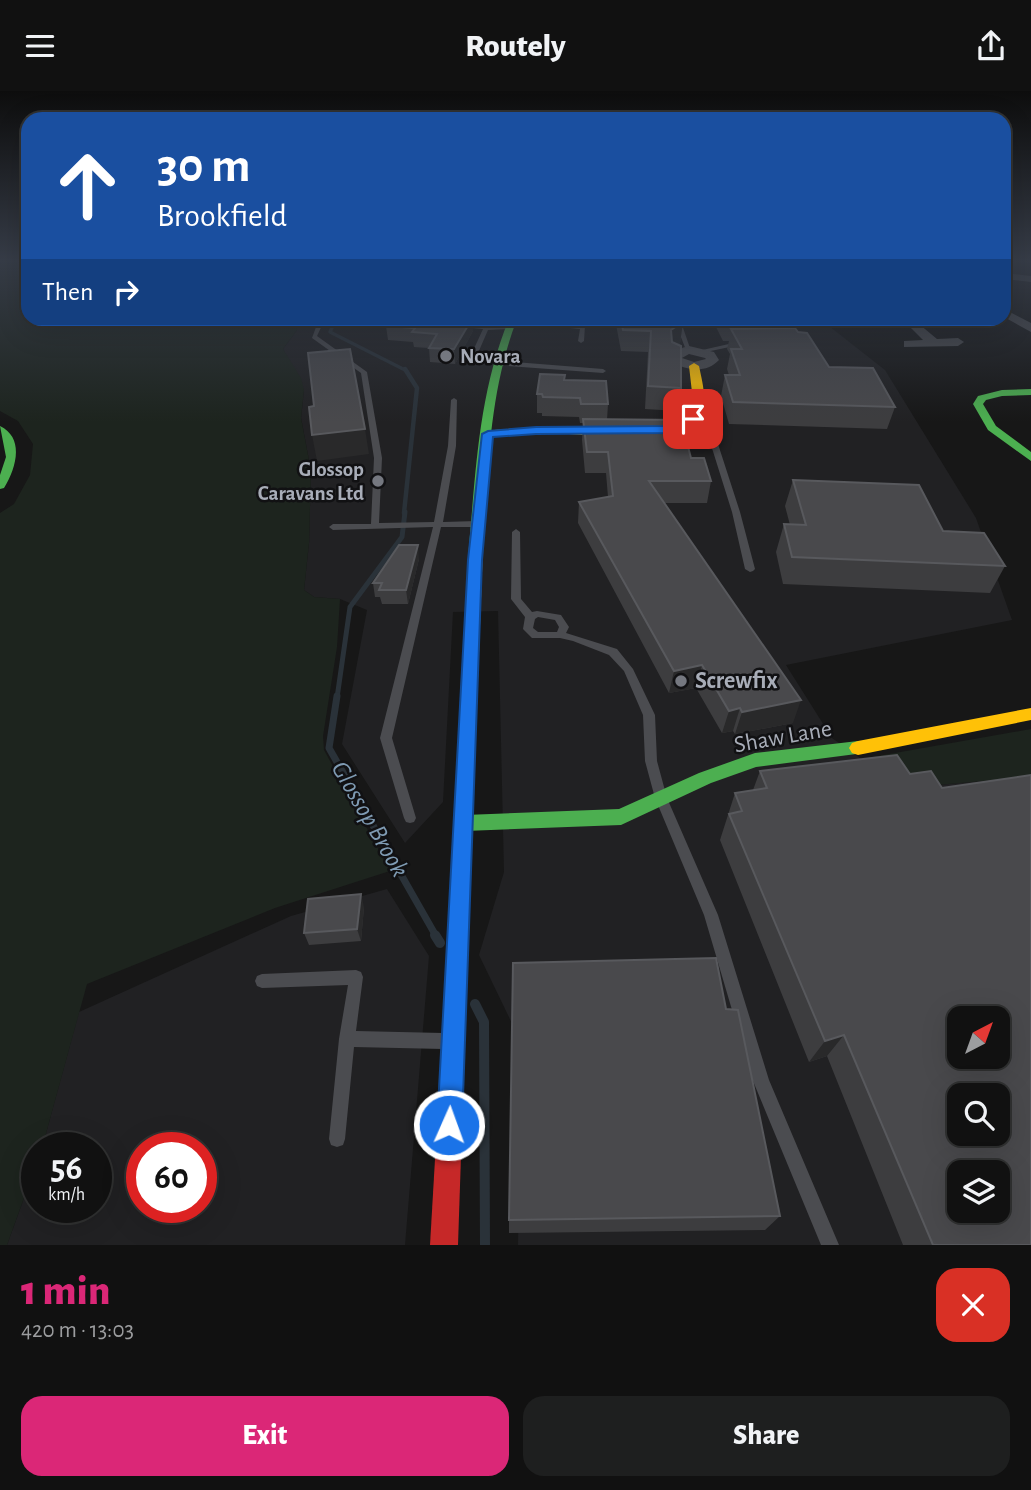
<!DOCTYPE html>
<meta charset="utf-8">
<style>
body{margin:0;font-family:"Alegreya Sans",sans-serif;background:#1e1f1f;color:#f1f3f6;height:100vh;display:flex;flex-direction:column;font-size:26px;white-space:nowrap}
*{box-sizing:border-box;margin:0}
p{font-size:23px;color:#9c9d9f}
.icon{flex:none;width:38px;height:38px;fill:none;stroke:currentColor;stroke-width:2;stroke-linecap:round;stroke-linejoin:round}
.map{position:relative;height:1154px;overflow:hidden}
.details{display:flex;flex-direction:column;background:#111;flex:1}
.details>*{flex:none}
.top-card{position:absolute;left:21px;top:21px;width:990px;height:214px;border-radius:21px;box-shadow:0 7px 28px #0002,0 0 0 2px #303131;background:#1a4fa0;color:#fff;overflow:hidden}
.needle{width:46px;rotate:41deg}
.buttons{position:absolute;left:947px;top:915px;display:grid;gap:14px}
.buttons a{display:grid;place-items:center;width:63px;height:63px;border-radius:14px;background:#111;box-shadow:0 7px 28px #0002,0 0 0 2px #303131;font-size:35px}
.speed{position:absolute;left:21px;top:1041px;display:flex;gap:14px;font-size:35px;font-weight:700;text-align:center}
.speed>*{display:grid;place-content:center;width:91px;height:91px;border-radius:50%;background:#111;box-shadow:0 7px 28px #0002,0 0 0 2px #303131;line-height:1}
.speed small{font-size:18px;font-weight:400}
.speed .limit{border:10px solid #d22;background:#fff;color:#111}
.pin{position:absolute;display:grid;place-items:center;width:60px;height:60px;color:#fff;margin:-30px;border-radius:14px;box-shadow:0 4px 10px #0006}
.me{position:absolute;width:77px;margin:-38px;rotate:2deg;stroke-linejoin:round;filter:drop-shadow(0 0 5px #0008)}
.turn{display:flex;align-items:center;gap:24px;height:147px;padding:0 21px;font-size:32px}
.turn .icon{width:91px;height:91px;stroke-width:2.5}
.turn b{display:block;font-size:49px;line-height:60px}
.then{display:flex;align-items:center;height:66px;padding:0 21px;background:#0003;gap:14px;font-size:26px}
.round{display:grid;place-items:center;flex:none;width:74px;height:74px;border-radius:21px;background:#1e1f1f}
.head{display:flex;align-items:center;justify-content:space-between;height:119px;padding:0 21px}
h1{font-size:42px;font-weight:800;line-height:52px;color:#db2777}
.primary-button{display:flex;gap:14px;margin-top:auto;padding:14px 21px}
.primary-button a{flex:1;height:80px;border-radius:21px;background:#db2777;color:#fff;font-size:28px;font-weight:800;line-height:80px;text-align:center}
.primary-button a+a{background:#1e1f1f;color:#f1f3f6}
header{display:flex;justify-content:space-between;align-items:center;height:91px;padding:0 21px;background:#111;font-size:32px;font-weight:800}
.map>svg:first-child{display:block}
</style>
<header><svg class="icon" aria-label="menu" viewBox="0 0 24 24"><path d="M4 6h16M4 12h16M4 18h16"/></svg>Routely<svg class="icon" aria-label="share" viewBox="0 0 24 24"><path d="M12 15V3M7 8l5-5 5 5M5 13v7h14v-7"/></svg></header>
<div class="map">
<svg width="1031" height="1154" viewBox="0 0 1031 1154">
<rect width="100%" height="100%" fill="#171717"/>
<path fill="#212123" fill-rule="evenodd" d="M297,228h523l65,51 91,148 36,102 -226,45 46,73 70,50 129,-11v468h-513l3,-203 -42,-87 25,-83 -6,-261 -45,1 -10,190 -38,41 -63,-99 25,-134 -27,-11 -26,-2 -10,-7 5,-47 2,-72 -10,-53 3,-28 -21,-41 14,-19zM959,928h39v38h-39zM959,1004h39v39h-39zM959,1082h39v38h-39z
M387,798l42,67 -24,289h-398l30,-83v45h59v-59h-54l37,-136 212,-96zM142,1057h59v59h-59z"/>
<path fill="#1d241e" d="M0,170h28v58h269v11l-14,19 18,29 3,12 -3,28 10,53 -2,72 -5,47 10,7 26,2 -3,48 -14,89 1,14 57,104 12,16 -118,38 -188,76 -45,164h-5v14l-30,83h-7v-732l14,-9 16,-29 3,-31 -15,-23 -18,-10z
M1031,638v48l-129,11 -41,-29z"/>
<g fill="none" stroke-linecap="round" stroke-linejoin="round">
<path stroke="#2a3239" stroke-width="3.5" d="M336,228l-6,13 77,39"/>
<path stroke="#2a3239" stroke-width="4.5" d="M404,422l13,-125 -12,-19"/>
<path stroke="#2a3239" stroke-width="5" d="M337,607l13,-91 52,-70 3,-25"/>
<path stroke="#2a3239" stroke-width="7" d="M337,605l-8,52 107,188"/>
<path stroke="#2a3239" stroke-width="10" d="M435,844l5,8
M475,913l9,18 1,223"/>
<path fill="#4b4c50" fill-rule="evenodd" d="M319,228h6l-8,17 50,36 15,86 -3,65 55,-1 14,-76 3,-46 3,-2 3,2 -1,46 -13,76 34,-1 4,3 -4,3h-36l-49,211 24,80 -2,4 -4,1 -4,-1 -2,-4 -24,-80 53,-211 -100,3 -4,-3 4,-3h38l3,-66 -13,-85 -49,-35z
M511,228l74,7 -1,15 -3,2 -3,-2 2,-12 -71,-7 -1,-1z
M674,228h6l11,32 -5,-1z
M377,231h23l3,2 -3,2 -21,-1 -2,-1z
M462,233l47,1 3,2 -3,2 -21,1 -10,23c9,7 17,4 22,8l103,8 3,2 -3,2 -107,-8c-9,-6 -13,0 -24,-12l11,-24 -23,-2 -1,-1z
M742,250l3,2 -1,1 -43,9 -3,-2z
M685,330h6l27,23 22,68 15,57 -2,2 -3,1 -5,-3 -13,-57 -21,-67 -26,-20z
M516,438l4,3 1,67 11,13 5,-1 24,4 8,12 -3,6 51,16 16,20 22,46 2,46 10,37 51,117 51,165 70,165h-18l-68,-164 -49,-166 -49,-117 -10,-37 -2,-46 -19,-44 -15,-16 -36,-14 -13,-3h-28l-9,-9 2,-12 -14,-18 1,-67zM538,526l17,3 4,7 -2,5h-19l-5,-4 2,-9z
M356,879l5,2 2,5 -7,54 87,2 5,3 3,5 -3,5 -5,3 -89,-2 -9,92 -2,6 -6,2 -6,-2 -2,-6 10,-100 9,-54 -86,3 -5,-2 -2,-5 2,-5 5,-2z"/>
<path fill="#4b4c50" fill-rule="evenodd" d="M1004,182l27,3v6l-27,-3z
M1004,218l27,14v9l-27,-15z
M902,228h11l24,20 21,-1 6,4 -6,4 -54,1v-6l19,-1z
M689,255l25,6 5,8c-13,14 -31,10 -47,3l-1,-12zM689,263l16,4 1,1 -12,3 -12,-4z"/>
<path fill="#4caf50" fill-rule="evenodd" d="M509,228h8c-28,73 -29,150 -34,227l-7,4 -7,-4c7,-78 10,-154 40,-227z
M1031,298v6l-29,1 -16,4 -3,4 13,22 35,26v9l-43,-31 -15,-26 5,-8 24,-6z
M0,335c25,12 16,43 4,62l-4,1v-14l6,-18z
M858,650l6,2 3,5 -3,5 -108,14 -45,16 -90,42 -156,6 -7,-2 -2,-6 2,-6 7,-2 154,-6 80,-36 56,-20z"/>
<path fill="#ffc107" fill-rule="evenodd" d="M694,272l5,3c3,15 10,39 0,52 -19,26 -131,15 -163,15 -16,0 -32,3 -48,4l-6,-3c7,-5 17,-4 26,-5 52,-6 136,12 181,-12l4,-16 -4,-35z
M476,451l7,4 -14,373 -3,7 -7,3 -7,-3 -3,-7 20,-373z
M1031,617v12l-173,35 -6,-2 -3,-5 3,-5 6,-2z"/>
<path fill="#c62828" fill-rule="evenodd" d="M459,818l7,3 3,7 -11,326h-28l19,-326 3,-7z"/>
</g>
<path fill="#3d3d3f" d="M392,228h88l-2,3h-5v9l-18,33 -25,-2 -1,-14 -15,-1 -1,-5 -25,-2 -2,-14z
M615,228h66l2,3 -3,21 -2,2 3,43 -3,23 -33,-2 3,-57 -27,-1z
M716,228h71l1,2 -1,7 11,4 31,35 66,40 -8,22 -158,-5 -8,-28 4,-21h4l-2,-6 3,-15 -3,-5 2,-8h-6l-8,-16z
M564,289l44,24 -1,16 84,38 20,23 -4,22h-43l129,220 -58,11 -2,-3 -11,2 -26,-45 -27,5 -91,-170 1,-21 29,-5 -2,-24h-21l-3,-33 1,-17h-3l-1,-6 -37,-1v-3h-5v-19z
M793,389l150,51 62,35 -15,27 -207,-9 -7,-32 8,-28 6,1 -5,-19z
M419,468l-11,45h-26l-2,-7h-5l-2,-14z
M760,680l271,474h-128l-76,-189 -18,6 -89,-222 15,-47 18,-3z
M364,816l-3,34 -52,4 -5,-12z
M726,918l54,207 -15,14 -256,3v-13z"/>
<path fill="#29292a" d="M472,228h1v12l-18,33 -1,-15z
M683,231l-3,21 -12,8 3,-21z
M365,338l4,25 -52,7 -5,-26z
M418,454l1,14 -11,45 -2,-14z
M702,574l-6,23 -27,5 5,-22z
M801,609l-8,23 -58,11 7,-22z
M740,617l-7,23 -11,2 7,-22z
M361,803l3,13 -3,34 -4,-12z
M844,944l-17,21 -18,6 16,-21z"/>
<path fill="#49494c" stroke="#58595d" stroke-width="2" fill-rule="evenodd" d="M392,228h80l-18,30 -25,-1 8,-14 -25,-2 3,-4 -29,-2z
M621,228h60l2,3 -12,8 1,12 9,4v42l-33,-2 3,-55 -28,-1z
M723,228h64l1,2 -62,3z
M795,237l3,4 9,1 22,34 44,1 22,39 -162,-5 -8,-27h15l-9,-26h11l-11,-20z
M350,258l15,80 -53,6 -3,-28 5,-1 -6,-53z
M540,283l25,1 -1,5 42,1 2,23h-27l-1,-6 -37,-1 -1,-3h-5z
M583,328l98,1 10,38h13l7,23h-62l152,219 -59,12 -2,-4 -11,3 -27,-46 -28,6 -95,-169 34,-6 -5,-44h-21z
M793,389l126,5 24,46 41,2 21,33 -213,-9 -8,-33 22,1z
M399,454h19l-12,45h-27l3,-7h-9z
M897,664l13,19 21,-3 11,17 89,-13v470h-98l-89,-210 -19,6 -96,-227 13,-3 -7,-18 32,-5 -7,-17zM959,928h39v38h-39zM959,1004h39v39h-39zM959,1082h39v38h-39z
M361,803l-4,35 -53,4 4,-34z
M716,867l10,51 12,1 42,206 -271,4 4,-257z"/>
<linearGradient id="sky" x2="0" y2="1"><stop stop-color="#0d0d0d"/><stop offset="0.51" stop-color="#363c47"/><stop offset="1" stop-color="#363c47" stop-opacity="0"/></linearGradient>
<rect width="1031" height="331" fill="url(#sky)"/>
<path fill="#1a73e8" stroke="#114b97" stroke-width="2" d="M693,325l6,3 -2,2 -29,12 -132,1 -43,3 -11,123 -20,565 -4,8 -9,4 -9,-4 -3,-8 31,-565 14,-126 6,-3 48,-4 131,-1z"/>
<g fill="#757880" stroke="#111113" stroke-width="2.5">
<circle cx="446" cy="265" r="7"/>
<circle cx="378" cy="390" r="7"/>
<circle cx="681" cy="590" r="7"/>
</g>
<g text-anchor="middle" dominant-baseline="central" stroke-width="5" stroke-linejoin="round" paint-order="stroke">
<g font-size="21" font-weight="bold" fill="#a8adb8" stroke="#111113" text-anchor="start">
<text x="460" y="265">Novara</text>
<text x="364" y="378" text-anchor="end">Glossop<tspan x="364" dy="24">Caravans Ltd</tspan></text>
</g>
<g font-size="24" font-weight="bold" fill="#a8adb8" stroke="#111113" text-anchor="start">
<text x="695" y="590">Screwfix</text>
</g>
<g font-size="24" fill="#a8adb8" stroke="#111113">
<text transform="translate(783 646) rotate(-10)">Shaw Lane</text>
</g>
<g font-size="26" font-style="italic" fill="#7f9bb3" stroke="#111113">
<text transform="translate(370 728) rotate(60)">Glossop Brook</text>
</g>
</g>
</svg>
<div class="buttons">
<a><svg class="needle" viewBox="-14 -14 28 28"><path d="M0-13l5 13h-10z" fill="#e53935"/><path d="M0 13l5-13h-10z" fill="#9c9d9f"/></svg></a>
<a><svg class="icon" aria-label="search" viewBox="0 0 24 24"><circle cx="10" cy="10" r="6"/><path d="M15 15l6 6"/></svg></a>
<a><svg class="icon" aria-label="layers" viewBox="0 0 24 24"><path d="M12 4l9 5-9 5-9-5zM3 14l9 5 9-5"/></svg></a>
</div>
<div class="speed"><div>56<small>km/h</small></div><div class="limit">60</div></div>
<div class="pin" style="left:693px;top:328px;background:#d93025"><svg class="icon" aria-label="arrive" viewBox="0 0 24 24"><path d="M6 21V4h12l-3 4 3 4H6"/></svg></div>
<svg class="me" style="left:449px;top:1034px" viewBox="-20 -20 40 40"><circle r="17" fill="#1a73e8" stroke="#fff" stroke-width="3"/><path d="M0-11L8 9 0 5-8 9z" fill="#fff"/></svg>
<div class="top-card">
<div class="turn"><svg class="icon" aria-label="ahead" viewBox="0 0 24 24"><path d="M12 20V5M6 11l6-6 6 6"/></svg><div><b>30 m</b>Brookfield</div></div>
<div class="then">Then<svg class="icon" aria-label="right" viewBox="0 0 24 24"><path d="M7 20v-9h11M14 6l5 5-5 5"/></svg></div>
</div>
</div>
<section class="details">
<div class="head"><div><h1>1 min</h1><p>420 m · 13:03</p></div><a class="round" style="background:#d93025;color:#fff"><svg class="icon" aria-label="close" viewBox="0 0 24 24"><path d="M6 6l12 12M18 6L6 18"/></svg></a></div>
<div class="primary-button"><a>Exit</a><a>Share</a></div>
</section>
